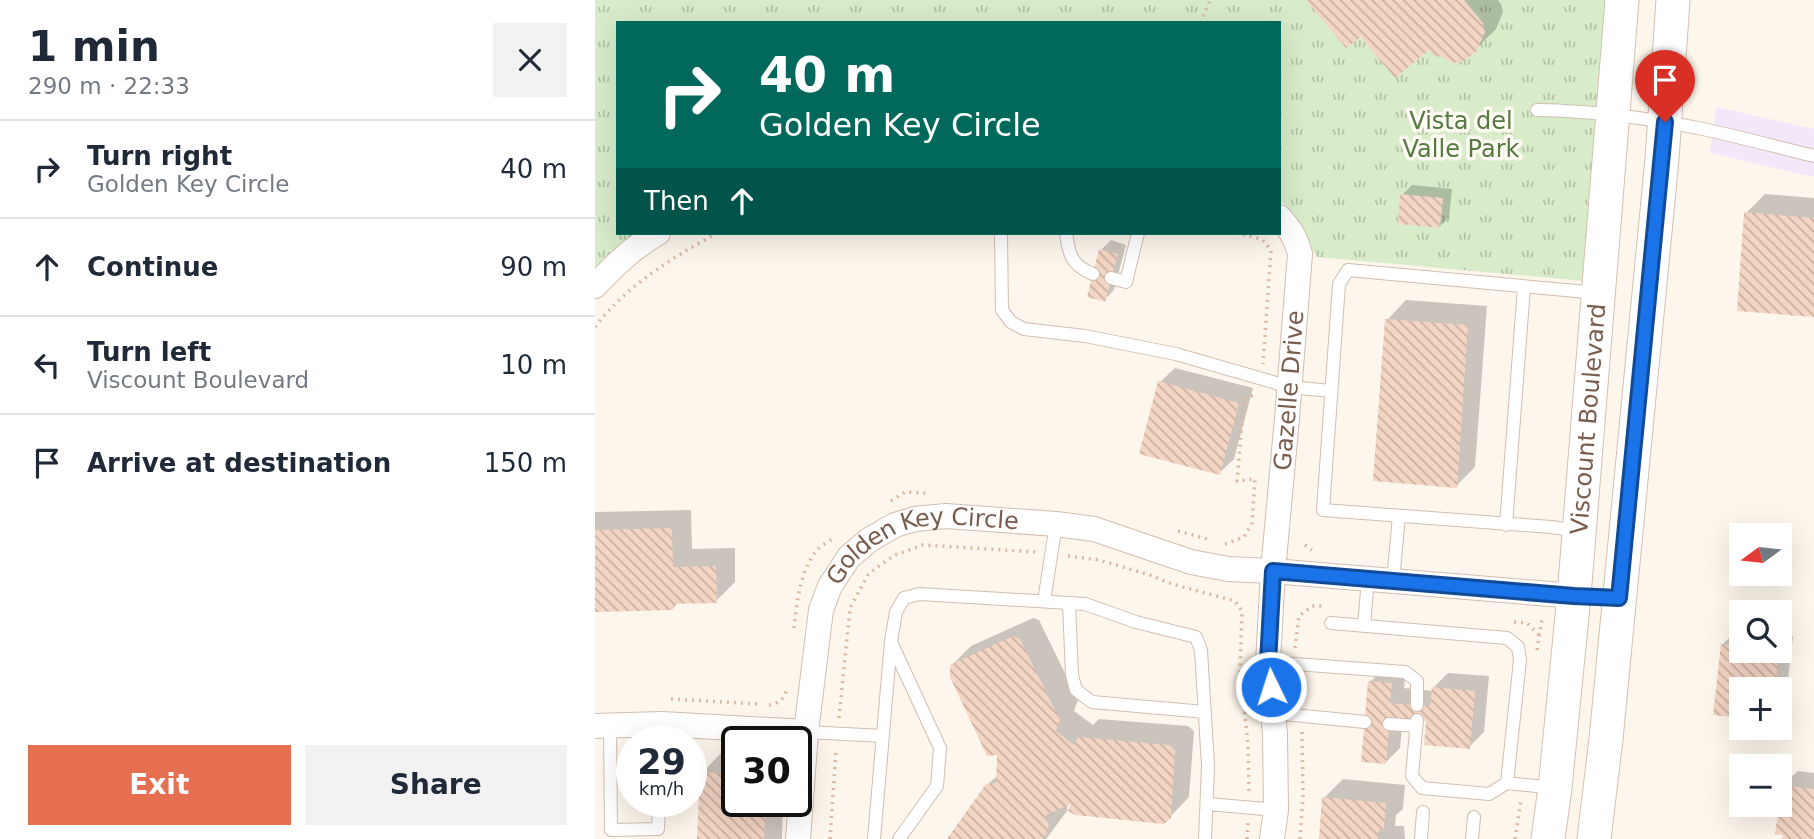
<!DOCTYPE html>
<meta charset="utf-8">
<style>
body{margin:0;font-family:"DejaVu Sans",sans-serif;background:#f2f2f3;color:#1f2937;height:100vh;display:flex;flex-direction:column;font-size:26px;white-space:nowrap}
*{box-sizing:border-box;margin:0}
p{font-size:23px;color:#747a83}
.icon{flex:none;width:38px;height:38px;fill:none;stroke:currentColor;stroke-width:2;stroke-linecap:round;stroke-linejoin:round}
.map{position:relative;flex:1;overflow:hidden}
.drawer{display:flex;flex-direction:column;background:#fff;width:595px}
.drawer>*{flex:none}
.banner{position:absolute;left:21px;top:21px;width:665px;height:214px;border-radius:0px;box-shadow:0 7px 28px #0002;background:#00695c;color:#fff;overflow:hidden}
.needle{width:46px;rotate:255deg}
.fabs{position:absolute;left:1134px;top:523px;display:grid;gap:14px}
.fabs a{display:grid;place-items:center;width:63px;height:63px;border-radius:0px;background:#fff;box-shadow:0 7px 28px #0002;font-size:35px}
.speed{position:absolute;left:21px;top:726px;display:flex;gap:14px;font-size:35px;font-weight:700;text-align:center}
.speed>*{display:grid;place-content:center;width:91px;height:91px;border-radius:50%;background:#fff;box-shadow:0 7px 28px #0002;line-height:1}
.speed small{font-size:18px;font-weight:400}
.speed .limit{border:4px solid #111;border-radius:10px;background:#fff;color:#111}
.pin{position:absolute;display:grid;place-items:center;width:60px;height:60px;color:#fff;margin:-72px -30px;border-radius:50% 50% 50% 0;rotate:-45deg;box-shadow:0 0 7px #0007}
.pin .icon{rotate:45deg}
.me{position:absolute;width:77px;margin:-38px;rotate:356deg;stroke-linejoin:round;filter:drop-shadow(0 0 5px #0008)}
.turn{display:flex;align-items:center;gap:24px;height:147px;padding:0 28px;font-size:32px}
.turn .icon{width:91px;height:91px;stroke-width:2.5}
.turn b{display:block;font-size:49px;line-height:60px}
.then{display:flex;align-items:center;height:66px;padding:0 28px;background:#0003;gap:14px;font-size:26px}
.round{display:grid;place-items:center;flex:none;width:74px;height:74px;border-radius:0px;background:#f2f2f3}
.overview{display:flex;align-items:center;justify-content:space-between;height:119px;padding:0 28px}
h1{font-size:42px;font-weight:700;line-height:52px}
.cta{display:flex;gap:14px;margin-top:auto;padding:14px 28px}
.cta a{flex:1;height:80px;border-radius:0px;background:#e76f51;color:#fff;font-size:28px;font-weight:700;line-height:80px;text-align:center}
.cta a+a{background:#f2f2f3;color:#1f2937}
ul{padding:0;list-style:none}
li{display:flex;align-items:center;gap:21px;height:98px;padding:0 28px;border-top:2px solid #e0e1e3}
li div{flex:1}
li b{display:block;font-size:26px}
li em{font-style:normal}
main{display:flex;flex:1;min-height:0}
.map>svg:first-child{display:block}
</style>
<main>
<section class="drawer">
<div class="overview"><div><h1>1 min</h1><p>290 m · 22:33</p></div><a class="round"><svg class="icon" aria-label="close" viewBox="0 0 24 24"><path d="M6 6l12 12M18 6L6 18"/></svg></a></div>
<ul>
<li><svg class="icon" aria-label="right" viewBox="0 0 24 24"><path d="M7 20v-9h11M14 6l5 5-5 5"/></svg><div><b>Turn right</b><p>Golden Key Circle</p></div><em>40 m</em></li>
<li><svg class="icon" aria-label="ahead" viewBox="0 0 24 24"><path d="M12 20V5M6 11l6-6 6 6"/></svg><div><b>Continue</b></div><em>90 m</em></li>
<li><svg class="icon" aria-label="left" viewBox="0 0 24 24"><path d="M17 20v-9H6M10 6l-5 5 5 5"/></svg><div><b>Turn left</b><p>Viscount Boulevard</p></div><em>10 m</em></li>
<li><svg class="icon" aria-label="arrive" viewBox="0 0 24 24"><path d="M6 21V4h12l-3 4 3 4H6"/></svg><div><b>Arrive at destination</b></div><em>150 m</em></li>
</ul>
<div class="cta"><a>Exit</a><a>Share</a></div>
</section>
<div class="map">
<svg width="1219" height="839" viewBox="0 0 1219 839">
<defs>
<pattern id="park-tufts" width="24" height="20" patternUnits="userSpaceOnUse" patternTransform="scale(1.75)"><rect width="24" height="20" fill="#d8ecc9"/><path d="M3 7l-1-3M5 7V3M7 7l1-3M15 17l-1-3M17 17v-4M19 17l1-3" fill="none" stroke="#b4c2a5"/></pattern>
<pattern id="building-back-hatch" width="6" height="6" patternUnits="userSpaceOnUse" patternTransform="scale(1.75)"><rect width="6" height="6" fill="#f3d5c3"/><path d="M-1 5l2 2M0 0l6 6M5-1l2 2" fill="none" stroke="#cab0a1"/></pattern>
</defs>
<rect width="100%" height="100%" fill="#fdf6ec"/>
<path fill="#f3e8fa" d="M1121,107l98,22v48l-104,-24z"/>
<path fill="url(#park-tufts)" d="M0,0h1015l-24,281 -269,-24 -33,-54 -5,-1v-179h-661v210h20l-26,18 -17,16z"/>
<path fill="#0003" d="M713,0h190l3,4 2,8 -7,17 -20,20 -115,-14z
M817,185l40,4 -3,28 -9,9 -38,-31z
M1170,194l49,4v117l-76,-6 8,-96z
M516,240l15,5 -12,45 -10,10 -3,-50z
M811,300l81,6 -12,161 -19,19 -69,-166z
M580,368l78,20 -19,71 -15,14 -59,-91z
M96,510l1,39 43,-1v34l-19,19 -37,1 -7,7 -77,2v-99z
M438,618l6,2 39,80 -4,11 19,14 6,-6 89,7 6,5 -5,66 -19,20 -97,-17 -5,3 -1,8 -21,28h-97l38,-54 11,-10 1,-22 -48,-87 20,-20z
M1142,630h4v21h39v-16l13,1 -8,69 -5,5v-20h-39v26l-26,-3 8,-69z
M790,667l21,2 -2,19 29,3 1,-4 14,-14 41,3 -5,56 -15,15 -41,-28 -25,-2 -3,31 -15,15 -15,-81z
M126,753l16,1v48h46l-1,37h-83l3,-66z
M1203,771l16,2v66h-30l-4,-28 -11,-6h11v-18z
M748,779l62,6 -2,24 -7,6 -1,11h9l1,13h-84l3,-41z"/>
<path fill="url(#building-back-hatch)" d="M711,0h158l19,23 2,9 -8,19 -16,11 -10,1 -8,-6 -10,-1 -4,-6 -34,28 -34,-41 -15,11z
M805,194l43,4 -3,30 -42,-4z
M1149,212l70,6v99l-77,-6z
M504,249l19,5 -13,48 -18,-5z
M790,319l83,6 -11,163 -84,-7z
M563,381l81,22 -19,72 -81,-21z
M77,528l1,39 43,-1 1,37 -44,1v6l-78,2v-82z
M418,636l7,3 40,81 -4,11 18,14 4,-8 91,8 6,5 -4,68 -7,6 -89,-9 -7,-4 3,-7 -27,12 5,7 -1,8 -5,8h-96l39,-55 10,-1 1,-28 -10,1 -37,-79v-12z
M1126,644l20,2v5h38l-4,39h-34v28l-28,-3z
M773,681l24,2 -2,20 40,3 2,-19 43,4 -5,58 -46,-4 2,-24 -36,-4 -4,47 -25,-2z
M105,772l37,2v28h29l-2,37h-67z
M1186,785l33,4v50h-32l1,-4 -8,-1 3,-21 -12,-2 1,-6h13v-18z
M727,797l64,6 -2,27 -6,1 -1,8h-58z"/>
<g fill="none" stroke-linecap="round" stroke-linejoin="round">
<defs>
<path id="lane" d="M942,110c55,1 112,8 166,19 37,8 74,18 111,27
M406,233l1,77 9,12 13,7 61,7 91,18 114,33 41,4
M471,233c3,22 5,32 27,41
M516,278l15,4 12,-49
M911,525l18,-238
M984,531l-28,-4 -228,-17 16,-226 9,-14 250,23
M798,581l6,-65
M449,601l12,-77
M474,603l3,72 4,15 16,12 113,10
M736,623l176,15 11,9 2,13 -13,123
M769,626l4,-47
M296,642l49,106 -3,38 -38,53
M673,662l137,10 12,9v24
M679,713l91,9
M822,720l-5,56 10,12 67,6 18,-11 48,5
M794,724l27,2
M15,726l1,104 47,-1 1,-27
M211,732l77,4
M613,804l68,6
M279,839l17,-198 5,-29 8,-14 15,-4 166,10 51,18 60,15 5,13 7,116 -3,73
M826,839l2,-27
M877,839l2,-22"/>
<g id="street">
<path d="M0,286c19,-20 38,-39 63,-53"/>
<path d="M0,726l67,-2 144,8"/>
<path id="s1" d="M203,839l8,-107 15,-122 9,-24 19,-29 20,-17 26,-15 20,-6 31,-3 110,8 38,5 97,33 37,7 45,2 301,25"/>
<path id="s2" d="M677,839l4,-29 -1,-76 -7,-72 5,-91 14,-153 13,-164c-4,-16 -10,-25 -21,-37"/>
</g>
<g id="secondary">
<path id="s3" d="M953,839l7,-51 19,-192 48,-596"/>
<path d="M999,839l12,-100 56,-580 11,-159"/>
</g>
</defs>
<use href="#lane" stroke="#d1beb0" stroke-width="14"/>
<use href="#street" stroke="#d1beb0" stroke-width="26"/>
<use href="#secondary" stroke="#d6c0b0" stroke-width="35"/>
<path stroke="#d9b8a5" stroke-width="3.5" stroke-dasharray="2 5" stroke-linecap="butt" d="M606,23l9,-23
M641,233l26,6 9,11 -8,114
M0,327c32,-42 77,-69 122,-94
M296,501l14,-9 21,1
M583,531l33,9
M630,544l19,-7 8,-14 3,-44 -18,2 7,-83 11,-3
M710,545l7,5
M473,556l31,4 51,15 22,9 63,17 7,10 -2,58 8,76 1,46
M919,622l13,1 12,12
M199,628c3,-26 6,-59 24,-79 4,-4 10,-7 14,-10
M700,648l4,-32 13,-10h13
M942,650l5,-31
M701,680l2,20
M76,699l87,5
M174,705c8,-1 16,-6 17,-14
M244,718l11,-110 18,-33 8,-7 19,-13 28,-10 113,7
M235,839l6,-89
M652,839l1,-16
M705,839l3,-41 -1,-66
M920,839l6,-39"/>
<use href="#lane" stroke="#fff" stroke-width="12"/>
<use href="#street" stroke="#fff" stroke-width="24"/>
<use href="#secondary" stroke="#fff" stroke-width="33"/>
</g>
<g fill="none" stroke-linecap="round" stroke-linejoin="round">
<defs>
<path id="route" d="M676,687l-3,-25 5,-91 301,25 45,2 46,-476"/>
</defs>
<use href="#route" stroke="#114b97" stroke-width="18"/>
<use href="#route" stroke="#1a73e8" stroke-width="12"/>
</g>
<g text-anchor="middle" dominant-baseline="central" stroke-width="7" stroke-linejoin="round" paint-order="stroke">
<g font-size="24" fill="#537a41" stroke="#fffaf3">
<text x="866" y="121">Vista del<tspan x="866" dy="28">Valle Park</tspan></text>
</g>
<g font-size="24" fill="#7a5c4d" stroke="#fffaf3">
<text stroke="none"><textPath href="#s2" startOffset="450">Gazelle Drive</textPath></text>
<text stroke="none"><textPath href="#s3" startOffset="422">Viscount Boulevard</textPath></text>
<text stroke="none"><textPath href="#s1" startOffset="366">Golden Key Circle</textPath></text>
</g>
</g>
</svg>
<div class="fabs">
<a><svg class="needle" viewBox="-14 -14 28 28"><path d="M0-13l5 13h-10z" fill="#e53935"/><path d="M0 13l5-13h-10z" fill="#747a83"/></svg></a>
<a><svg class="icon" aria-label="search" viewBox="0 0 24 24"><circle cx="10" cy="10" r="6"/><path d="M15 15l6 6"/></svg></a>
<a>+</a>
<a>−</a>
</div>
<div class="speed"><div>29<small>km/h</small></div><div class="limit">30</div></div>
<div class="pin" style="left:1070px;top:122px;background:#d93025"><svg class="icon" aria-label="arrive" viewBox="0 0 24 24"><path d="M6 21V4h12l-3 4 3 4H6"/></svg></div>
<svg class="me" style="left:676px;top:687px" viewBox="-20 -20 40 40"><circle r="17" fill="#1a73e8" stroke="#fff" stroke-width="3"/><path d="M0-11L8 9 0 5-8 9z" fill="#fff"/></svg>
<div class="banner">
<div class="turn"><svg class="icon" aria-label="right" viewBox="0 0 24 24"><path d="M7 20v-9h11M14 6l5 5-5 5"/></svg><div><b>40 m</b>Golden Key Circle</div></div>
<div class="then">Then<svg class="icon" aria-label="ahead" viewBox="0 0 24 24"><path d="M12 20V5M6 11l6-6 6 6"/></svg></div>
</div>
</div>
</main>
